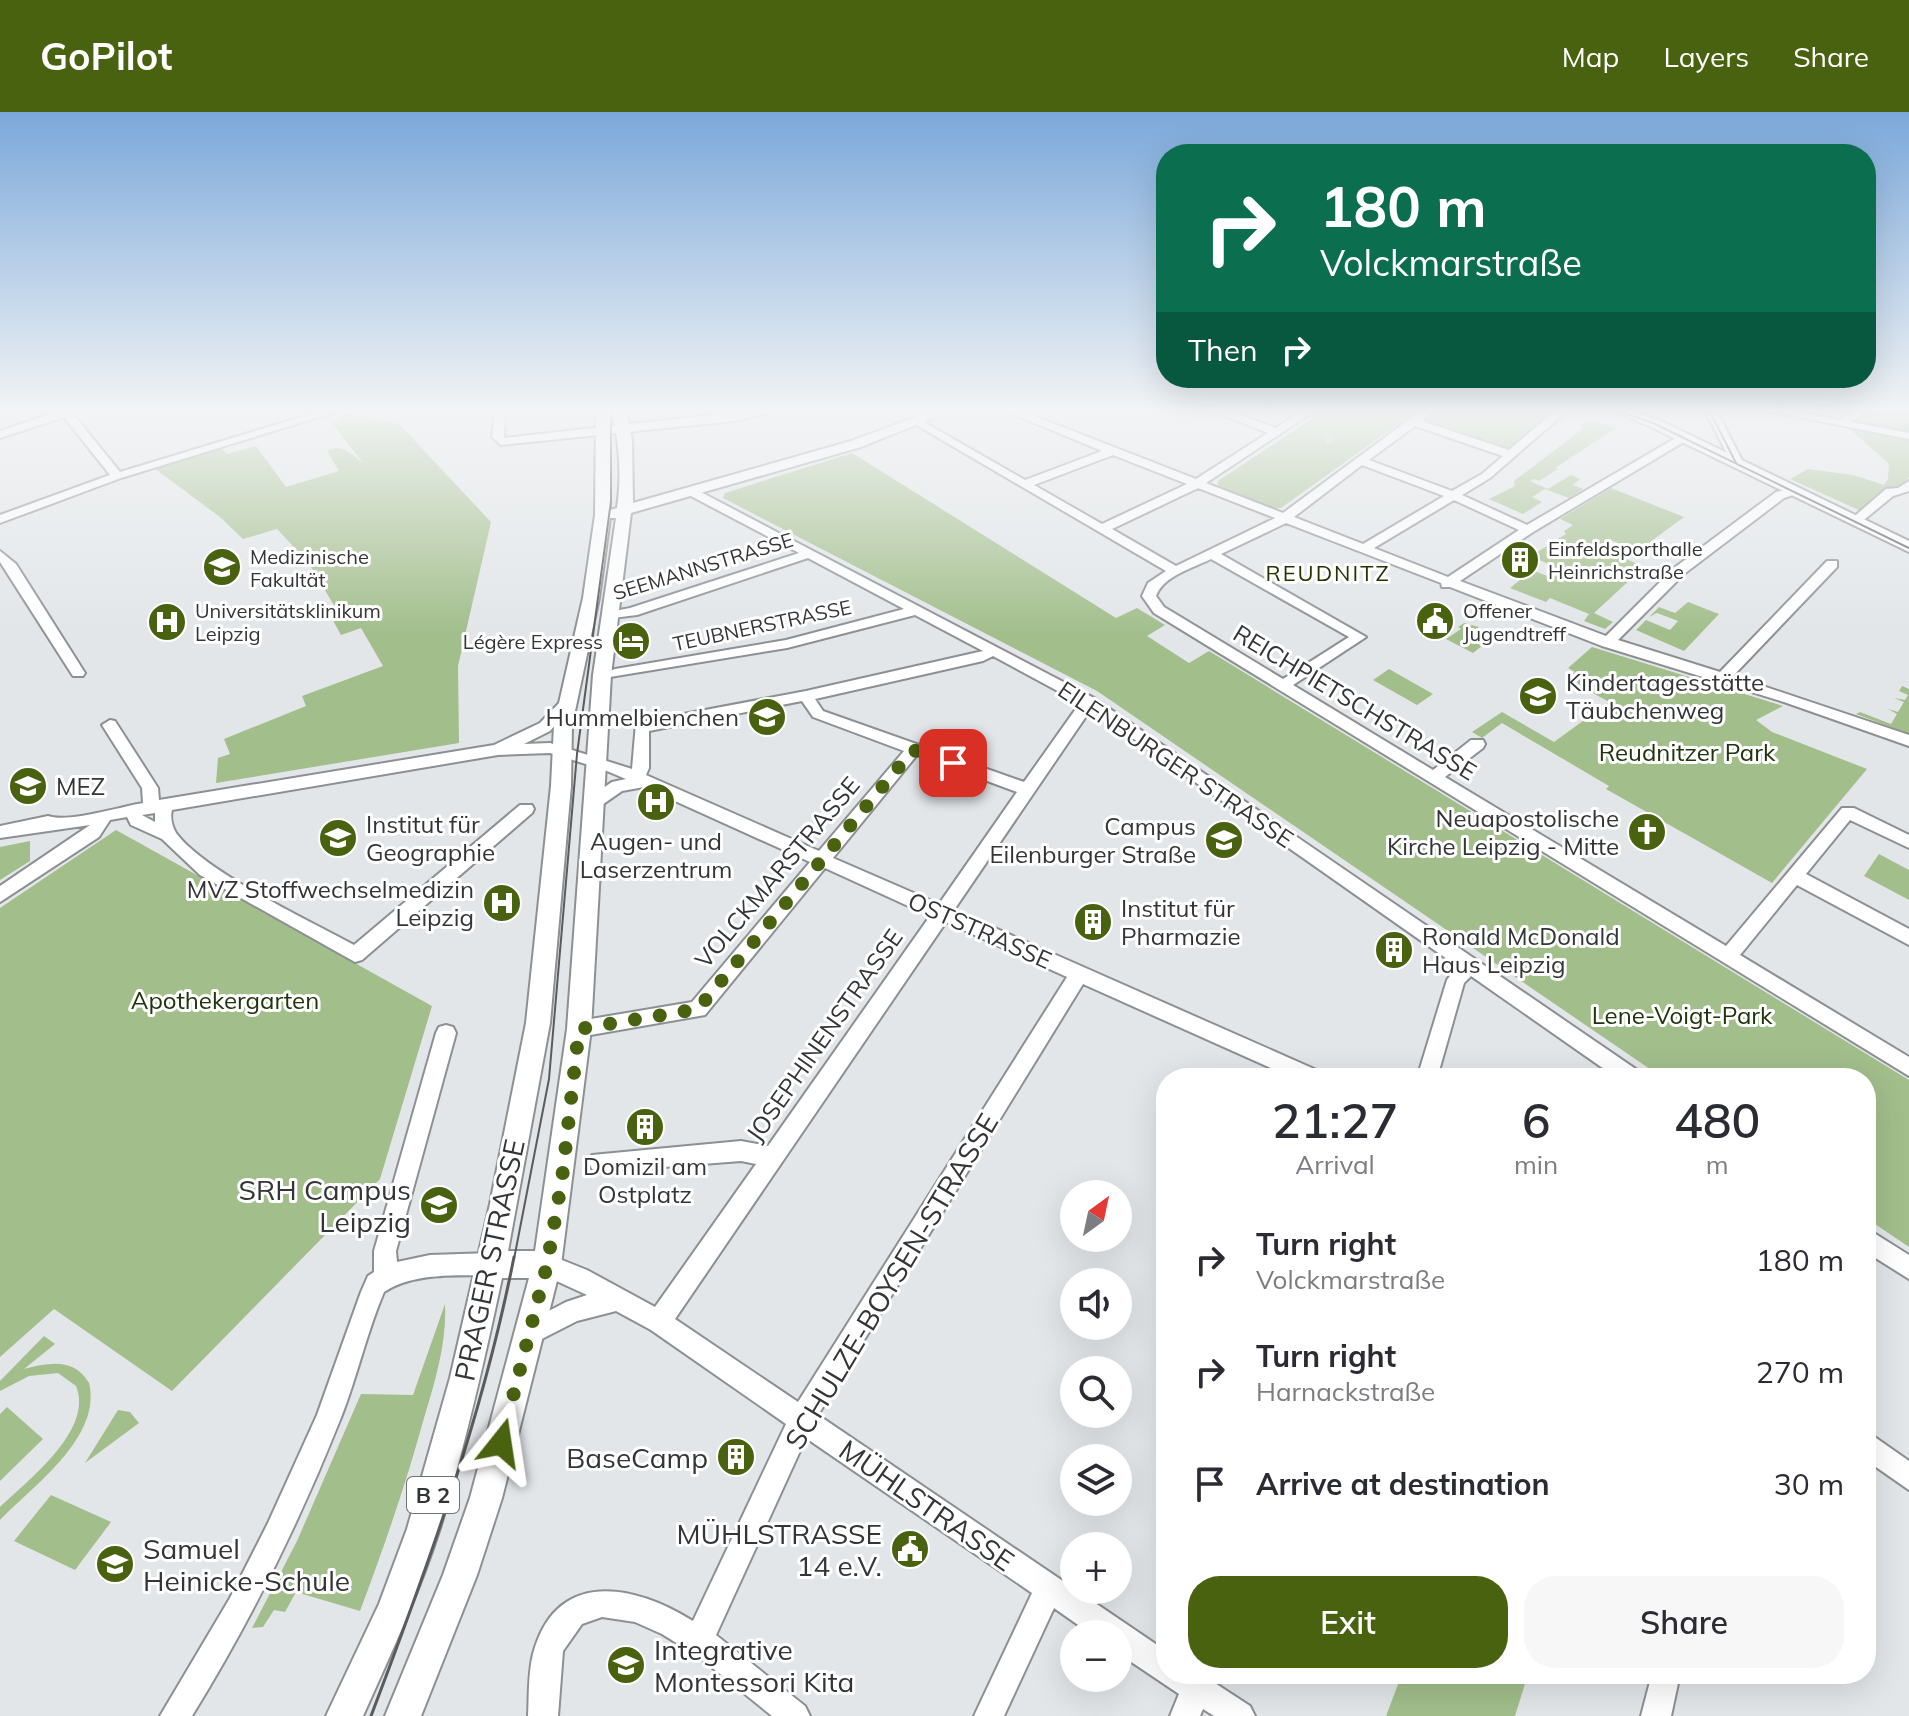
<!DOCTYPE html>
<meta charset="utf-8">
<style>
body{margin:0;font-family:Mulish,sans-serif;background:#f7f7f7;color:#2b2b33;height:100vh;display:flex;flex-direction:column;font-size:30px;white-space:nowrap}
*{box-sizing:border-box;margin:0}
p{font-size:26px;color:#7c7c81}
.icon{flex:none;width:44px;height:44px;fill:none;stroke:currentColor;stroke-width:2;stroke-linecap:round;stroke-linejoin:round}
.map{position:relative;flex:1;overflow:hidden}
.drawer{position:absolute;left:1156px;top:956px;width:720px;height:616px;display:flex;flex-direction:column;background:#fff;border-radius:32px;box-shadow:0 8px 32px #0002}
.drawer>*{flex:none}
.hud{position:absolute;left:1156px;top:32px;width:720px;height:244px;border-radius:32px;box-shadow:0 8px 32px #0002;background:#0b6e4f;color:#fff;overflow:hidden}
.needle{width:52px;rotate:33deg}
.fabs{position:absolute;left:1060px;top:1068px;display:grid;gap:16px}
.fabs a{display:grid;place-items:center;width:72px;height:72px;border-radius:50%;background:#fff;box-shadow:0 8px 32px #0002;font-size:40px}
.pin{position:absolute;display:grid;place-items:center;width:68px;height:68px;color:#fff;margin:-34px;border-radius:16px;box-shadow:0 4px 12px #0006}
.me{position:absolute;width:88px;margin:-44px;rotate:15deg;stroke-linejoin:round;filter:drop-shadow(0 0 6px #0008)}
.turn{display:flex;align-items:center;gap:28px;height:168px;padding:0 32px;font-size:36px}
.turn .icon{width:104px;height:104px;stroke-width:2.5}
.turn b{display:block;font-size:56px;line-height:68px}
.then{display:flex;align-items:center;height:76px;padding:0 32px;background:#0003;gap:16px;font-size:30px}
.eta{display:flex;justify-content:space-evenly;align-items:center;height:136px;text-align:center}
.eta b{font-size:48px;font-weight:600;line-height:56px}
.action{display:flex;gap:16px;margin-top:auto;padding:16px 32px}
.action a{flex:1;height:92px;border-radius:32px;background:#496210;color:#fff;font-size:32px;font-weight:600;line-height:92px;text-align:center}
.action a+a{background:#f7f7f7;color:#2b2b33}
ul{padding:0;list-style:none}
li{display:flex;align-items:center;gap:24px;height:112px;padding:0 32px}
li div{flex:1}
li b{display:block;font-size:30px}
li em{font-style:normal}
header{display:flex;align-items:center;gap:48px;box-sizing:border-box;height:112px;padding:0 40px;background:#496210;color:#fff}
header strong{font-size:38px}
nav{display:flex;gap:44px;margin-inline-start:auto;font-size:28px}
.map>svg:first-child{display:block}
</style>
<header>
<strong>GoPilot</strong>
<nav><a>Map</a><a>Layers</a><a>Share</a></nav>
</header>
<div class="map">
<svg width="1909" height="1604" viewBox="0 0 1909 1604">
<rect width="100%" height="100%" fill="#e3e6e9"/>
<path fill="#a2be8b" d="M1325,298h229l-44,37 -5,1 -97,-31 -127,91h-7l-56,-22v-5z
M1867,298h42v24l-65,-11z
M346,301l53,11 92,98 -33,144 1,77 -243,40 2,-25 12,-4 -6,-15 82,-33 -4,-10 81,-30 -22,-38 -20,7 -11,-20 8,-3 -30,-50 -31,-33 -34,10 -23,-22 -66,-49 68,-19 5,5 29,-8 30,41 53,-16 -12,-20c16,-8 25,4 36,12l-30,-39z
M1588,308l28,8 -61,40 3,1 -19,12 -5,-2 -4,2 18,8 23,-14 9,4 -7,6 10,4 -14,9 -24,-9 -13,8 10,5 -19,12 -34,-15 26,-13 -1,-5 62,-47 7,-6 -3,-2z
M1850,317l59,11v37l-12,12 -16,3 -20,19 -71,-32 18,-10 45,6 31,10 4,-6 1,-15z
M852,341l264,165 21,-10 28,17 -18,11 42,27 20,-12 700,429v167l-43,-29v-140h-203l-566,-387 -374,-193 2,-5z
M1611,376l73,29 -46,34 -30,-12 -9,8 45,20 -50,46 19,9 -8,7 -21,-8 5,-7 -39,-16 -4,4 -36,-14 10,-8 -15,-7 13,-8 35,13 10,-7 -32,-15 35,-22 -2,-3 9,-6 -13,-6z
M1688,490l31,12 -35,37 -48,-21 10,-10 24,10 8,-9 -21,-8 -8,4 10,-10 16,6z
M1464,511l15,4 -8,7 16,8 -14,11 -27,-14 15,-10 -3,-2z
M1592,535l191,59 -27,14 16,12 95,37 -95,114 -166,-94 3,-3 -107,-63 -20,15 -10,-6 30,-20 52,30 55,-40 -43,-24 9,-6 -7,-4z
M1389,557l44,25 -16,11 -44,-25z
M1902,574l7,3v45l-53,-20 4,-2 31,12 6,-10 -9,-5 10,3 6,-10 -10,-4 11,2 3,-5 -9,-4z
M116,718l316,176 -52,173 -208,212 -118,-82 -54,48v-449z
M30,729v20l-30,19v-33z
M1879,742l30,16v30l-45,-24z
M445,1192c2,38 -10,78 -21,114 -18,66 -40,129 -64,193l-64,-19 -11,20 -11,-2 -11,17 -11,1 45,-87 64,-147 52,1z
M44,1224l11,8 -31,25c24,-6 50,-12 65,14 13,54 -55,102 -89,137v-13c28,-27 94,-77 76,-121l-18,-13 -29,3 -29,15v-10z
M7,1295l36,32 -43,42v-67z
M118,1298l12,2 9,11 -54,40z
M51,1383l60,27 -36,48 -61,-29z
M1402,1562h126l-13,42h-129z"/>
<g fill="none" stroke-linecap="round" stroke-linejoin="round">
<path stroke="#c0c3c5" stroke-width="12" stroke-dasharray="12 6" stroke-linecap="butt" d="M1324,328l7,-4"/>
<defs>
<path id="minor" d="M62,298h17l-6,4 47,58 204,-62h18l-221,68 -121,45v-8l110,-40 -46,-58 -64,21v-7z
M495,298h10l-1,28 253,-28h23l-46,11 -233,24 -9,-8z
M1003,298h16l177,69 72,-46 -58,-23h16l50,18 27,-18h13l-110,73 77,30 139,-103h12l-12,11 87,29 47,-40h12l-78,68 -28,17 65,30 152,-89h8v4l-154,92 -73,49 146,55 68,-68 102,-76 20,-4v6l-12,4 -100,76 -66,66 102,32 107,-111h10v6l-104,109 176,59v11l-125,-44 -182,-56 -152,-59h-8l-1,-4 -155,-60 -65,31 145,83 -73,48 140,85 38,-30h12l2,4 -2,4 -38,29 281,169 116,-138h12l55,27v13l-59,-28 -44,54 103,55v16l-112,-60 -57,70 169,102v19l-755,-463 -12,-17 6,-13 18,-12 -253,-148 9,-2 103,59 77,-29zM1415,314l88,30 -21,18 -30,17 -83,-31zM1113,343l74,29 -85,40 -68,-39zM1362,353l82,31 -81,48 -69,-27zM1198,376l77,30 -99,48 -64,-37zM1454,388l65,30 -71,47 -74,-29zM1211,447l138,78 -66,42 -119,-72 -8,-11c7,-20 37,-28 55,-37z
M1705,298h11l28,54 -2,2 -10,-2z
M1763,298h24l53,10 14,-10h13l-16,12 58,11v6z
M1909,369v10l-16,5 -34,28 -10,-3 37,-32 12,-1z
M693,376l401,210 546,374 3,6h-26l-146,-102 -7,7 -27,95h-20l30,-98 10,-14 -366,-257 -137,201 367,162 3,6h-31l-210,-94 -265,431 348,236v23h35l49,32 5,10h-41l-11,-7 -3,7h-30l9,-22 -61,-41v-19h-27l-37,-26 -50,108h-30l58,-123 -226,-155 -90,197 89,71 5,10h-38l-73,-59 -37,-23 -27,-12 -33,-5 -20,7 -19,27 -5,65h-30c1,-20 0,-42 5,-62 23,-86 101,-70 160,-33l93,-197 -135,-94 -35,-19 -39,10 -47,24 -8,-4 -4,-8 4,-8 44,-23 21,-7 -48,-22 -4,-8 4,-8 8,-3 40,16 68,37 101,-143 -15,-3 -141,11 -8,-3 -3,-7 3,-7 149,-14 27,5 162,-230 -105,-48 -120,147 -126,22 -7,-2 -3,-6 3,-6 7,-2 113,-19 118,-140 -166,-75 -22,4 -23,16h-12l-2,-4 2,-4 25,-17 14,-3 -24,-10 -52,-16 -52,2 -326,55c-2,7 0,16 4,23 29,39 132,87 178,112l166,-140h12l2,4 -2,4 -170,147 -7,2 -155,-87 -38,-36 -31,-14 -4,-8 -17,3 -11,17 -99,65v-16l90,-61 -90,13v-12l48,-10c20,7 71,-9 95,-13l-1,-15 -40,-63 8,-5 5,1 43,67 1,12 335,-55 46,-22 21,-22 5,-2 7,5 -23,27 -26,13 26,-1 82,26 4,-46 170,-32 177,-40 -68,-36 -128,33 -177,29v-6l5,-2 171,-29 118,-31 -96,-51 -171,57 -33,4v-6l26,-5 169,-55 -110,-58 -2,-3zM993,544l87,47 -56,79 -201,-71 -8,-12 168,-38zM802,589l11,16 91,34 -85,100 -173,-76 3,-7v-37zM917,643l100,37 -78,112 -106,-46zM155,701v9l-13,-7zM946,810l121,55 -269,425 -123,-83z
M0,439l16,13 69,109 -2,3h-10l-2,-3 -71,-111z
M446,913l7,2 3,6 -60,218 1,11 33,-7 61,-2 8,3 4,8 -4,8 -8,3c-34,1 -77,-3 -107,17 -18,42 -27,86 -44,128 -41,103 -90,202 -148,296h-32l70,-118 38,-75 49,-108 44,-123 7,-16 6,-4v-21l62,-218 3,-6z
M1866,1116l43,27v24l-43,-27z
M1866,1319l43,30v29l-43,-30z
M1652,1562h28l-9,42h-30z"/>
<path id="major" d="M596,298h14v100l7,-2c5,-32 2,-66 -5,-98h14l6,30 1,63 218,-62 83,-31h19l-92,37 -230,66 -20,162 -20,354 -30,236 -59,233 -25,77 -56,141h-36l58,-141 27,-77 59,-220h-27c-18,84 -37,168 -62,250 -21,65 -49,126 -77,188h-37l53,-112 28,-75 43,-151 40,-174 36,-181 25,-237 3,-61 29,-127 12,-83zM610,406h6l-23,157 -26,354 -32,222h-27l42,-228 21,-237 1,-61 27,-127z
M1611,298h20l28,10 250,121v11l-260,-126z"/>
</defs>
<use href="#minor" stroke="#8d9093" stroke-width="4"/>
<use href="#major" stroke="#8d9093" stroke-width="4"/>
<use href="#minor" fill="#fff" fill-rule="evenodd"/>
<use href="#major" fill="#fff" fill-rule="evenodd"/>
<path stroke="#5a5b5d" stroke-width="2" d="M1615,298l38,13 256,125
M1709,298l27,53
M514,1147l35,-180 28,-325 34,-253v-91"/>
<path stroke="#5a5b5d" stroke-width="3" d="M371,1604c57,-150 112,-301 143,-459"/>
</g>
<linearGradient id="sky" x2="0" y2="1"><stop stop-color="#7ba8da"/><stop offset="0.57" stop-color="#f2f4f5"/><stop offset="1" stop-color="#f2f4f5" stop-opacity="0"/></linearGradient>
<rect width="1909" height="523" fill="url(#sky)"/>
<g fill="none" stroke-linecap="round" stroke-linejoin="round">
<path stroke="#496210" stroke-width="14" stroke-dasharray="0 25.2" d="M501,1331l46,-178 15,-86 17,-150 119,-20 215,-259 40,13"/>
</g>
<defs>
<symbol id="building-disc" viewBox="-11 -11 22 22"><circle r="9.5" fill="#496210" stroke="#fff"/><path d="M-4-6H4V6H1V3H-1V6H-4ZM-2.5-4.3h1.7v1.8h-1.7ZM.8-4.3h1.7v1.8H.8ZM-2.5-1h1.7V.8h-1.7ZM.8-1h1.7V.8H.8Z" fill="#fff"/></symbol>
<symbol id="university-disc" viewBox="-11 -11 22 22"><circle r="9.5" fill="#496210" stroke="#fff"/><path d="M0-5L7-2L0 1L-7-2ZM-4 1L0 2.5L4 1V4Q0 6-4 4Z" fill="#fff"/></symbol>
<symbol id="civic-disc" viewBox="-11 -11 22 22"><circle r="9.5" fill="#496210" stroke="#fff"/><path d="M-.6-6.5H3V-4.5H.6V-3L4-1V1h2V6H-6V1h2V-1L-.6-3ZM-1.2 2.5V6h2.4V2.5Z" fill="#fff"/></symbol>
<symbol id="hospital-disc" viewBox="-11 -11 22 22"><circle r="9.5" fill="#496210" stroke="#fff"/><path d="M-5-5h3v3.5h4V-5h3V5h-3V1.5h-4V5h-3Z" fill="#fff"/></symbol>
<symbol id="hotel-disc" viewBox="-11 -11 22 22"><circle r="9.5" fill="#496210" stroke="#fff"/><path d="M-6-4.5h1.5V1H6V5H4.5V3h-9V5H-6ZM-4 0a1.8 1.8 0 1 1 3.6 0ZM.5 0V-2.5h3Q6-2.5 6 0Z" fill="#fff"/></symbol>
<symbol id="school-disc" viewBox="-11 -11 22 22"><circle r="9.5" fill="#496210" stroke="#fff"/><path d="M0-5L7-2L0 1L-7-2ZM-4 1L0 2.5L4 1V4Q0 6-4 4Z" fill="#fff"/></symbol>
<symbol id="church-disc" viewBox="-11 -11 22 22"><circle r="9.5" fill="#496210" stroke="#fff"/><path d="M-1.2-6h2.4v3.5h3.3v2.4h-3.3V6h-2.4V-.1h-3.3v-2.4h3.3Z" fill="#fff"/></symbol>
</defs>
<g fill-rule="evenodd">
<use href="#building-disc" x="1498" y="426" width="44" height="44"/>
<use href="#university-disc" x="200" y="433" width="44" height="44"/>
<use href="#civic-disc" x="1413" y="487" width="44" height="44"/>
<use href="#hospital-disc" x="145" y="488" width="44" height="44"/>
<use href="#hotel-disc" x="609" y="507" width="44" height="44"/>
<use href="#school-disc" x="1516" y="562" width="44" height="44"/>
<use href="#school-disc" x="745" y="583" width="44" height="44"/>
<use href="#university-disc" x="6" y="652" width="44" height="44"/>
<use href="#hospital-disc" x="634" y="668" width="44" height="44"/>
<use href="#church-disc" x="1625" y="698" width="44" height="44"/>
<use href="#university-disc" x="316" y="704" width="44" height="44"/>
<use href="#university-disc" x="1202" y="706" width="44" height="44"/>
<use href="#hospital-disc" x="480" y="769" width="44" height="44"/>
<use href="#building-disc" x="1071" y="788" width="44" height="44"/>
<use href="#building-disc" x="1372" y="816" width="44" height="44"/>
<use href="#building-disc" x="623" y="993" width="44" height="44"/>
<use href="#university-disc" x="417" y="1071" width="44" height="44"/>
<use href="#building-disc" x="714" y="1323" width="44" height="44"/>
<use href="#civic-disc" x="888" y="1415" width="44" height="44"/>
<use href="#school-disc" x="93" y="1430" width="44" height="44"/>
<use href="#school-disc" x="604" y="1531" width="44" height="44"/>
</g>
<g text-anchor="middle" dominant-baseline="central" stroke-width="6" stroke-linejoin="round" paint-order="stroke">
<g font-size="20" fill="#343536" stroke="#fff" text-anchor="start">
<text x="1548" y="436">Einfeldsporthalle<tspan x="1548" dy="23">Heinrichstraße</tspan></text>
<text x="250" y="444">Medizinische<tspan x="250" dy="23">Fakultät</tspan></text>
<text x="195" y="498">Universitätsklinikum<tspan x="195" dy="23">Leipzig</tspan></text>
<text x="1463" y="498">Offener<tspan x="1463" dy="23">Jugendtreff</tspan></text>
<text x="603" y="529" text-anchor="end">Légère Express</text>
</g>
<g font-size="20" fill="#343536" stroke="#fff">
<text transform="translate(703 454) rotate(-17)">SEEMANNSTRASSE</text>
<text transform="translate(762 513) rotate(-12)">TEUBNERSTRASSE</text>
</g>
<g font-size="22" letter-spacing="2" fill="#243400" stroke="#fff">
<text x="1328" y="461">REUDNITZ</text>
</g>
<rect fill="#fff" stroke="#717272" stroke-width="2" x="407" y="1365" width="52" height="36" rx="6"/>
<g font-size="22" font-weight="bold" fill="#343536">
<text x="433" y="1383">B 2</text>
</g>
<g font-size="24" fill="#343536" stroke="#fff" text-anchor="start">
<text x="1566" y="570">Kindertagesstätte<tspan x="1566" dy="28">Täubchenweg</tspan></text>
<text x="739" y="605" text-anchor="end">Hummelbienchen</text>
<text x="56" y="674">MEZ</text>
<text x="1619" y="706" text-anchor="end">Neuapostolische<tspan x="1619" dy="28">Kirche Leipzig - Mitte</tspan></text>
<text x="366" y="712">Institut für<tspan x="366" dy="28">Geographie</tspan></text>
<text x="1196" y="714" text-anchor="end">Campus<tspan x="1196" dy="28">Eilenburger Straße</tspan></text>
<text x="656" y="729" text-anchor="middle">Augen- und<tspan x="656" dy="28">Laserzentrum</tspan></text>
<text x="474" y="777" text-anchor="end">MVZ Stoffwechselmedizin<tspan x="474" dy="28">Leipzig</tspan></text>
<text x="1121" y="796">Institut für<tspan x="1121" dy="28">Pharmazie</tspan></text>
<text x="1422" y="824">Ronald McDonald<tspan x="1422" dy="28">Haus Leipzig</tspan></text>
<text x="645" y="1054" text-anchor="middle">Domizil am<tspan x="645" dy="28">Ostplatz</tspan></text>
</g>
<g font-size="24" fill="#343536" stroke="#fff">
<text transform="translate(1355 590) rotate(31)">REICHPIETSCHSTRASSE</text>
<text transform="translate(1176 652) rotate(34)">EILENBURGER STRASSE</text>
<text transform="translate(777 760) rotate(-50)">VOLCKMARSTRASSE</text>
<text transform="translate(980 818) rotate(24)">OSTSTRASSE</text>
<text transform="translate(824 923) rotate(-55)">JOSEPHINENSTRASSE</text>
</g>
<g font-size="24" fill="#21340d" stroke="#fff">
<text x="1687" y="640">Reudnitzer Park</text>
<text x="225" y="888">Apothekergarten</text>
<text x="1682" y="903">Lene-Voigt-Park</text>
</g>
<g font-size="28" fill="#343536" stroke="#fff" text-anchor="end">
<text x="411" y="1077">SRH Campus<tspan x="411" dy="32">Leipzig</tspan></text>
<text x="708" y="1345">BaseCamp</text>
<text x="882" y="1421">MÜHLSTRASSE<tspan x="882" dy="32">14 e.V.</tspan></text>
<text x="143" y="1436" text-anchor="start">Samuel<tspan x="143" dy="32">Heinicke-Schule</tspan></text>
<text x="654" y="1537" text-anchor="start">Integrative<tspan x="654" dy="32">Montessori Kita</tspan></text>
</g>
<g font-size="28" fill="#343536" stroke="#fff">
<text transform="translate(489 1148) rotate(-78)">PRAGER STRASSE</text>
<text transform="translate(891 1169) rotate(-59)">SCHULZE-BOYSEN-STRASSE</text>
<text transform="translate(927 1393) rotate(35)">MÜHLSTRASSE</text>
</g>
</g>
</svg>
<div class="fabs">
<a><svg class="needle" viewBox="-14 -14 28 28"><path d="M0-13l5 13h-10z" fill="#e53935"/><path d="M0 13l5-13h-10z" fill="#7c7c81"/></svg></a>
<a><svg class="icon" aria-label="sound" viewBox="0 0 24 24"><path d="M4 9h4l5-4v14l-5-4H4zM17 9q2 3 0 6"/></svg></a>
<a><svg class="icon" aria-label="search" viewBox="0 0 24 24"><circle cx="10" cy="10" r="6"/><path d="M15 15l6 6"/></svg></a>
<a><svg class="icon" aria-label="layers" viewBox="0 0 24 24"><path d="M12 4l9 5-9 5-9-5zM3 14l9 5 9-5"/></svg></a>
<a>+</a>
<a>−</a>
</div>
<div class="pin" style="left:953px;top:651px;background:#d93025"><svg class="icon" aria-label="arrive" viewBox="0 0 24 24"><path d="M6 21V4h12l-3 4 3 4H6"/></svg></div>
<svg class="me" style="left:501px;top:1331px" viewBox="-20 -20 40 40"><path d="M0-17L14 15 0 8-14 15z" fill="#496210" stroke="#fff" stroke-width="4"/></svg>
<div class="hud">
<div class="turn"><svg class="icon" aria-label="right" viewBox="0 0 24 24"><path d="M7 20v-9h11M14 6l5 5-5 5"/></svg><div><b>180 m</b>Volckmarstraße</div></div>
<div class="then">Then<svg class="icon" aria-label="right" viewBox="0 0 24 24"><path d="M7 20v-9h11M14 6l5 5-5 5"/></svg></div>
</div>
<section class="drawer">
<div class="eta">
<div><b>21:27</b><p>Arrival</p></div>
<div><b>6</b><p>min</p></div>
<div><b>480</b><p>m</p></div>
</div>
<ul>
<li><svg class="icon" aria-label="right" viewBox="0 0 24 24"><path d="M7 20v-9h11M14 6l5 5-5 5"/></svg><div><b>Turn right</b><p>Volckmarstraße</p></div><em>180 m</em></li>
<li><svg class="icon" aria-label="right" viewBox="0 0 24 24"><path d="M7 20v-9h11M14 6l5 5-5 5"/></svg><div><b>Turn right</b><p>Harnackstraße</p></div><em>270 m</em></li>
<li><svg class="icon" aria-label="arrive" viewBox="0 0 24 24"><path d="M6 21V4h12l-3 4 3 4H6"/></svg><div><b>Arrive at destination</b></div><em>30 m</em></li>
</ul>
<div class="action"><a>Exit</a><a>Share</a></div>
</section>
</div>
